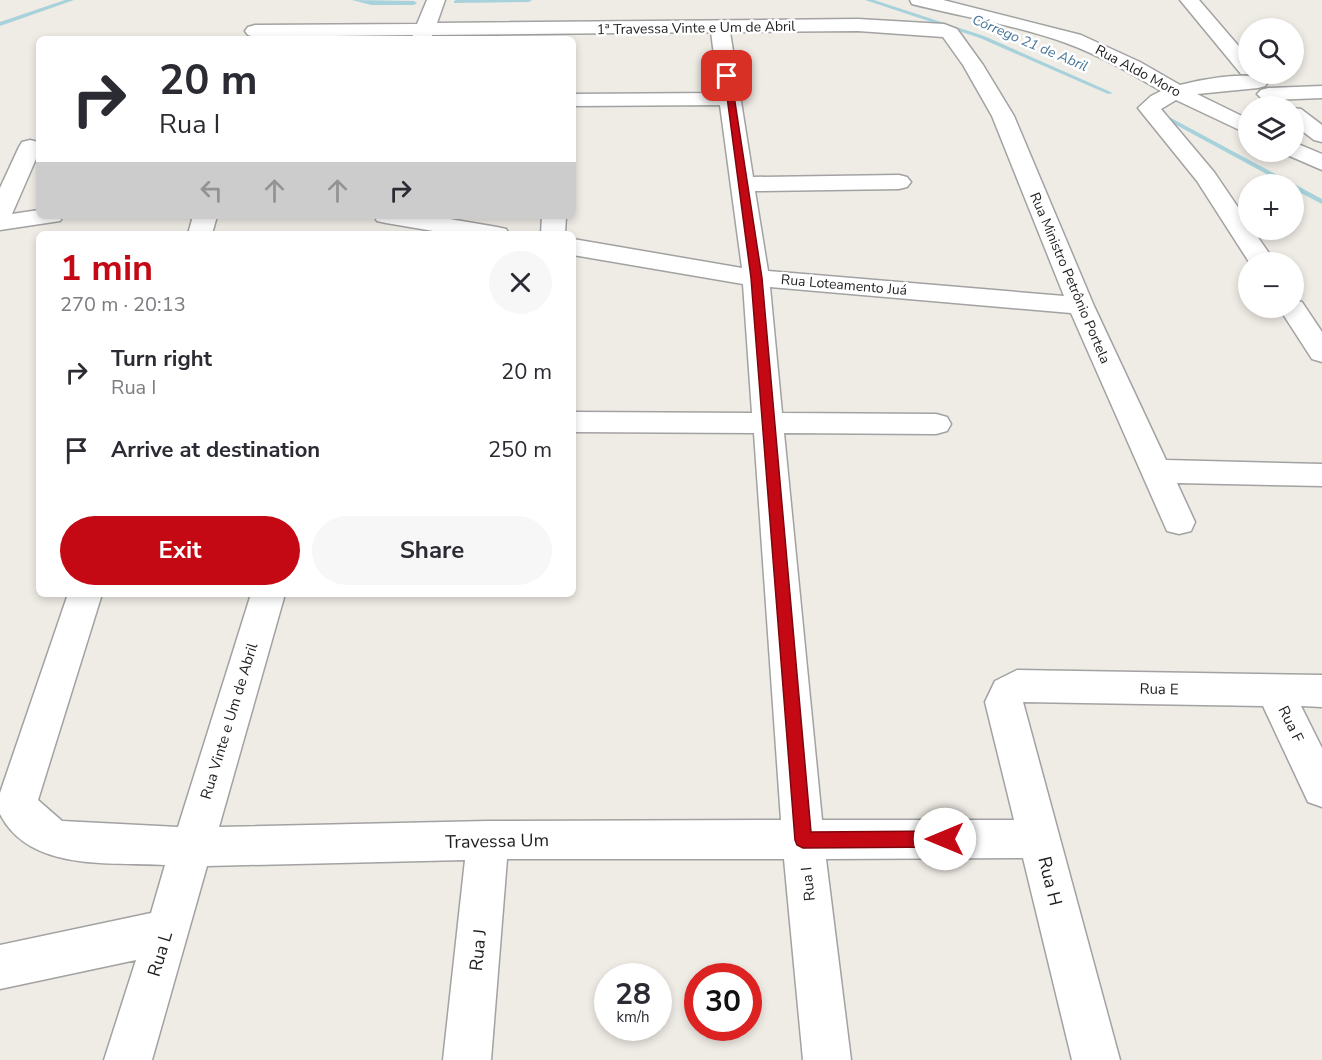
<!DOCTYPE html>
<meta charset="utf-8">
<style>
body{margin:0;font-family:"Nunito Sans",sans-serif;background:#f7f7f7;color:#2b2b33;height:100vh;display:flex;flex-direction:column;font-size:22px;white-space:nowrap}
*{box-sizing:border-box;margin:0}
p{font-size:20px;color:#7c7c81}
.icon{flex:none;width:33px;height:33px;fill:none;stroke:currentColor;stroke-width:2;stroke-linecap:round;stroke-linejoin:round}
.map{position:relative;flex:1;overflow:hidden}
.drawer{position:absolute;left:36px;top:231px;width:540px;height:366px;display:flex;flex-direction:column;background:#fff;border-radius:9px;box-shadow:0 3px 9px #0003}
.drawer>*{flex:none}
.top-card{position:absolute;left:36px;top:36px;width:540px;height:183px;border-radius:9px;box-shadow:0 3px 9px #0003;background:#fff;color:#2b2b33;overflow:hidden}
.buttons{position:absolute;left:1238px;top:18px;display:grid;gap:12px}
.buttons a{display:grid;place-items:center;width:66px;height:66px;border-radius:50%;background:#fff;box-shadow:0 3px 9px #0003;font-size:30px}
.speed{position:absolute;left:594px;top:963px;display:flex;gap:12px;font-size:30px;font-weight:700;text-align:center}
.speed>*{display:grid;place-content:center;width:78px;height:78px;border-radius:50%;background:#fff;box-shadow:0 3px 9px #0003;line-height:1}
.speed small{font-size:15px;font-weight:400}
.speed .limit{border:9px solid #d22;background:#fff;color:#111}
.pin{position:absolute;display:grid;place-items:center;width:51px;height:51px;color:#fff;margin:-26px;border-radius:12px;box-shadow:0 3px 9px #0006}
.me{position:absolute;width:66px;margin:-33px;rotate:270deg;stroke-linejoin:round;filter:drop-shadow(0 0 4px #0008)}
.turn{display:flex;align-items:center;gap:21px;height:126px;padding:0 24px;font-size:27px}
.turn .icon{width:78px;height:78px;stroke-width:2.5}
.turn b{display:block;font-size:42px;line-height:51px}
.lanes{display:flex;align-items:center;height:57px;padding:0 24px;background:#0003;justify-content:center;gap:30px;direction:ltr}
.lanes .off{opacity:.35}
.round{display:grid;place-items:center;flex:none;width:63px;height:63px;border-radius:32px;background:#f7f7f7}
.summary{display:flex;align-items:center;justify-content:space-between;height:102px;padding:0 24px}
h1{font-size:36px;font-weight:700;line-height:45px;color:#c40914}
.cta{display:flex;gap:12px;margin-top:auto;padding:12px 24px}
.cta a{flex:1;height:69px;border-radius:36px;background:#c40914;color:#fff;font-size:24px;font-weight:700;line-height:69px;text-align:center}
.cta a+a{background:#f7f7f7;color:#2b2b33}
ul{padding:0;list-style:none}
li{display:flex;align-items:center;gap:18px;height:78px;padding:0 24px}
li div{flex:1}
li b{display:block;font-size:22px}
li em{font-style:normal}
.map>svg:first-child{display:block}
</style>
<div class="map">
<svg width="1322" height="1060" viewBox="0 0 1322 1060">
<rect width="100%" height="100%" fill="#efebe5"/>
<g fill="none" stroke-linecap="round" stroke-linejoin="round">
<path fill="#a7d2db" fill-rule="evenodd" d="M65,0h9l-74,26v-4z
M352,0l62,1 3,2 -3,2h-43z
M456,0h76l-3,2 -75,1v-2z
M865,0h9l110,36 129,57 -5,1 -128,-56z
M1167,118h4l151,81v5l-29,-15v-5h-8l-118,-64z"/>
</g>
<path fill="#bfb6b1" stroke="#c0b1a8" stroke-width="1.5" d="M470,35h30l-1,4h-30z"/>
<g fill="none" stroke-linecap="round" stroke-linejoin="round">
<defs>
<path id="minor" d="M427,0h18l-8,23 421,-4 86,5 13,5 26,36 31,51 80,190 72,154 156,4v22l-145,-3 18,39 -4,9 -12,3 -12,-3 -96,-218 -301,-26 12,126 154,1 11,3 4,7 -4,7 -11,3 -152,-1 38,387h192l-29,-118 10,-21 22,-11 305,5v32l-21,-1 21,42v59l-14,-5 -45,-96 -240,-4 97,358h-48l-49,-202 -197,1 25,201h-48l-19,-201h-277l-16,201h-48l22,-200 -258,6 -55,194h-48l32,-100 -136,29v-44l151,-32 14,-48c-54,-3 -136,7 -165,-51v-21l68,-199h34l-64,206 24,21 116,6 73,-233h34l-66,233 269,-6 293,-1 -27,-387 -181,-1v-20l179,1 -9,-129 -170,-29v-16l169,29 -22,-163 -147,1v-12l146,-1 -8,-61 -279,3 -1,4h-20l2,-4 -158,2 -7,-2 -3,-4 3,-4 7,-2 162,-1zM858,31l85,6 20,28 29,51 72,180 -296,-25 -13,-80 144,-2 8,-2 4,-5 -4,-5 -8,-2 -146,2 -23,-145z
M910,0h33l138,35 59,27 40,23c23,-6 62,-13 85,-7l3,4 -3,4 -7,2 -61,6 51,25v15l-72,-34 -15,9 53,63 34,50v8h5l22,32h-26l-52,-81 -59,-73 13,-12 10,-5c-31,-18 -62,-36 -95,-48 -50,-18 -103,-26 -154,-39z
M1180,0h19l49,57v17h7h-14z
M1322,86v12l-54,2 -7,-2 -4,-4 4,-4 7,-2z
M1293,108l8,1 21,16v17l-8,-2 -21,-16z
M30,140l8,2 1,10 -27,62 27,-4v6h24l-3,5 -60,9v-42l19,-41 3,-5z
M1293,142l29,12v16l-37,-16 -2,-2h10z
M193,216h24l-5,18h-24z
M374,216h58l65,11 9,2 3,5h-58l-65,-11 -9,-2z
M542,216h24l-1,18h-24z
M1293,300l9,2 20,30v30l-10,-3 -33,-51h14z"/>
</defs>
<use href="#minor" stroke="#a2a2a2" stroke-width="3"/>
<use href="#minor" fill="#fff" fill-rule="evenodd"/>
</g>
<path fill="#c40914" stroke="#7f060d" stroke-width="1.5" d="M724,74l7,2 31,202 49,554 134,-1 6,3 2,5 -2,6 -6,2 -142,1 -6,-3 -2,-5 -44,-562z"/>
<g text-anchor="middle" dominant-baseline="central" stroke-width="5" stroke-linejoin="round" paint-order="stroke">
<g font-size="14" fill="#1e1e1e" stroke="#fff">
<text transform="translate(696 28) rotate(-1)">1ª Travessa Vinte e Um de Abril</text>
<text transform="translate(1138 71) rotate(28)">Rua Aldo Moro</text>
<text transform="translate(1070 278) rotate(67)">Rua Ministro Petrônio Portela</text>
<text transform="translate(844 285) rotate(5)">Rua Loteamento Juá</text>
</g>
<g font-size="14" font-style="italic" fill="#49779b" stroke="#fff">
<text transform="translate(1030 43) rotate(23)">Córrego 21 de Abril</text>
</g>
<g font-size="15" fill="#1e1e1e" stroke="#fff">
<text transform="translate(1159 689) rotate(1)">Rua E</text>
<text transform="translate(229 721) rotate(-73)">Rua Vinte e Um de Abril</text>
<text transform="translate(1291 724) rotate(64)">Rua F</text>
<text transform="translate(808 884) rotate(-96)">Rua I</text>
</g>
<g font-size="18" fill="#1e1e1e" stroke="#fff">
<text transform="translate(497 841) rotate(-1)">Travessa Um</text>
<text transform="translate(1050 881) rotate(76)">Rua H</text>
<text transform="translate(478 950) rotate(-84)">Rua J</text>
<text transform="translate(160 954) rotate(-73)">Rua L</text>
</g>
</g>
</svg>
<div class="buttons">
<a><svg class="icon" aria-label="search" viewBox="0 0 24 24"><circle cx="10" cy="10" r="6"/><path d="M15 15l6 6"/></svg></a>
<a><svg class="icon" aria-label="layers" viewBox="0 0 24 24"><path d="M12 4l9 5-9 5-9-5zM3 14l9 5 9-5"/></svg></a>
<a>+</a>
<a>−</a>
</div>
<div class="speed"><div>28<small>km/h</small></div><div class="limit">30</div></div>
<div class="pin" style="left:727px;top:76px;background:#d93025"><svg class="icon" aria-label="arrive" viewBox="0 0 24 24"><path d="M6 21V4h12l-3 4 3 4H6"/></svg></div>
<svg class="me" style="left:945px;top:839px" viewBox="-20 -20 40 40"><circle r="19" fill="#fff"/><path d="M0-13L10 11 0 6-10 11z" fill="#c40914"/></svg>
<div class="top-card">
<div class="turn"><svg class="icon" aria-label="right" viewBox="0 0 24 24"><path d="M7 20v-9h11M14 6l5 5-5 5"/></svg><div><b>20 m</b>Rua I</div></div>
<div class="lanes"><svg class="icon off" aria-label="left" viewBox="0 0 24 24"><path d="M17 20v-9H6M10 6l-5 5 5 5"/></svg><svg class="icon off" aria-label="ahead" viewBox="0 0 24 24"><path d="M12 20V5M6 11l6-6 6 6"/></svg><svg class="icon off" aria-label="ahead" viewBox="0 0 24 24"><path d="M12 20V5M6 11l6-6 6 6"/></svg><svg class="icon" aria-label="right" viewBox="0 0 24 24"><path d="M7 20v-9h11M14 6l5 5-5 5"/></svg></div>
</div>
<section class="drawer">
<div class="summary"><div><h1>1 min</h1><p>270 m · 20:13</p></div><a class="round"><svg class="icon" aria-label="close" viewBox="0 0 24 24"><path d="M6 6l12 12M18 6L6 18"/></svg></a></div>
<ul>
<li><svg class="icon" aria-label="right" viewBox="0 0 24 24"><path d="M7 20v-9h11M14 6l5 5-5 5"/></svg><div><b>Turn right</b><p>Rua I</p></div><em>20 m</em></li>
<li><svg class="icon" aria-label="arrive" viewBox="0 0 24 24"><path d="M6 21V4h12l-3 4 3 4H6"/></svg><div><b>Arrive at destination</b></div><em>250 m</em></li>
</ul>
<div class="cta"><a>Exit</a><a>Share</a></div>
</section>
</div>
